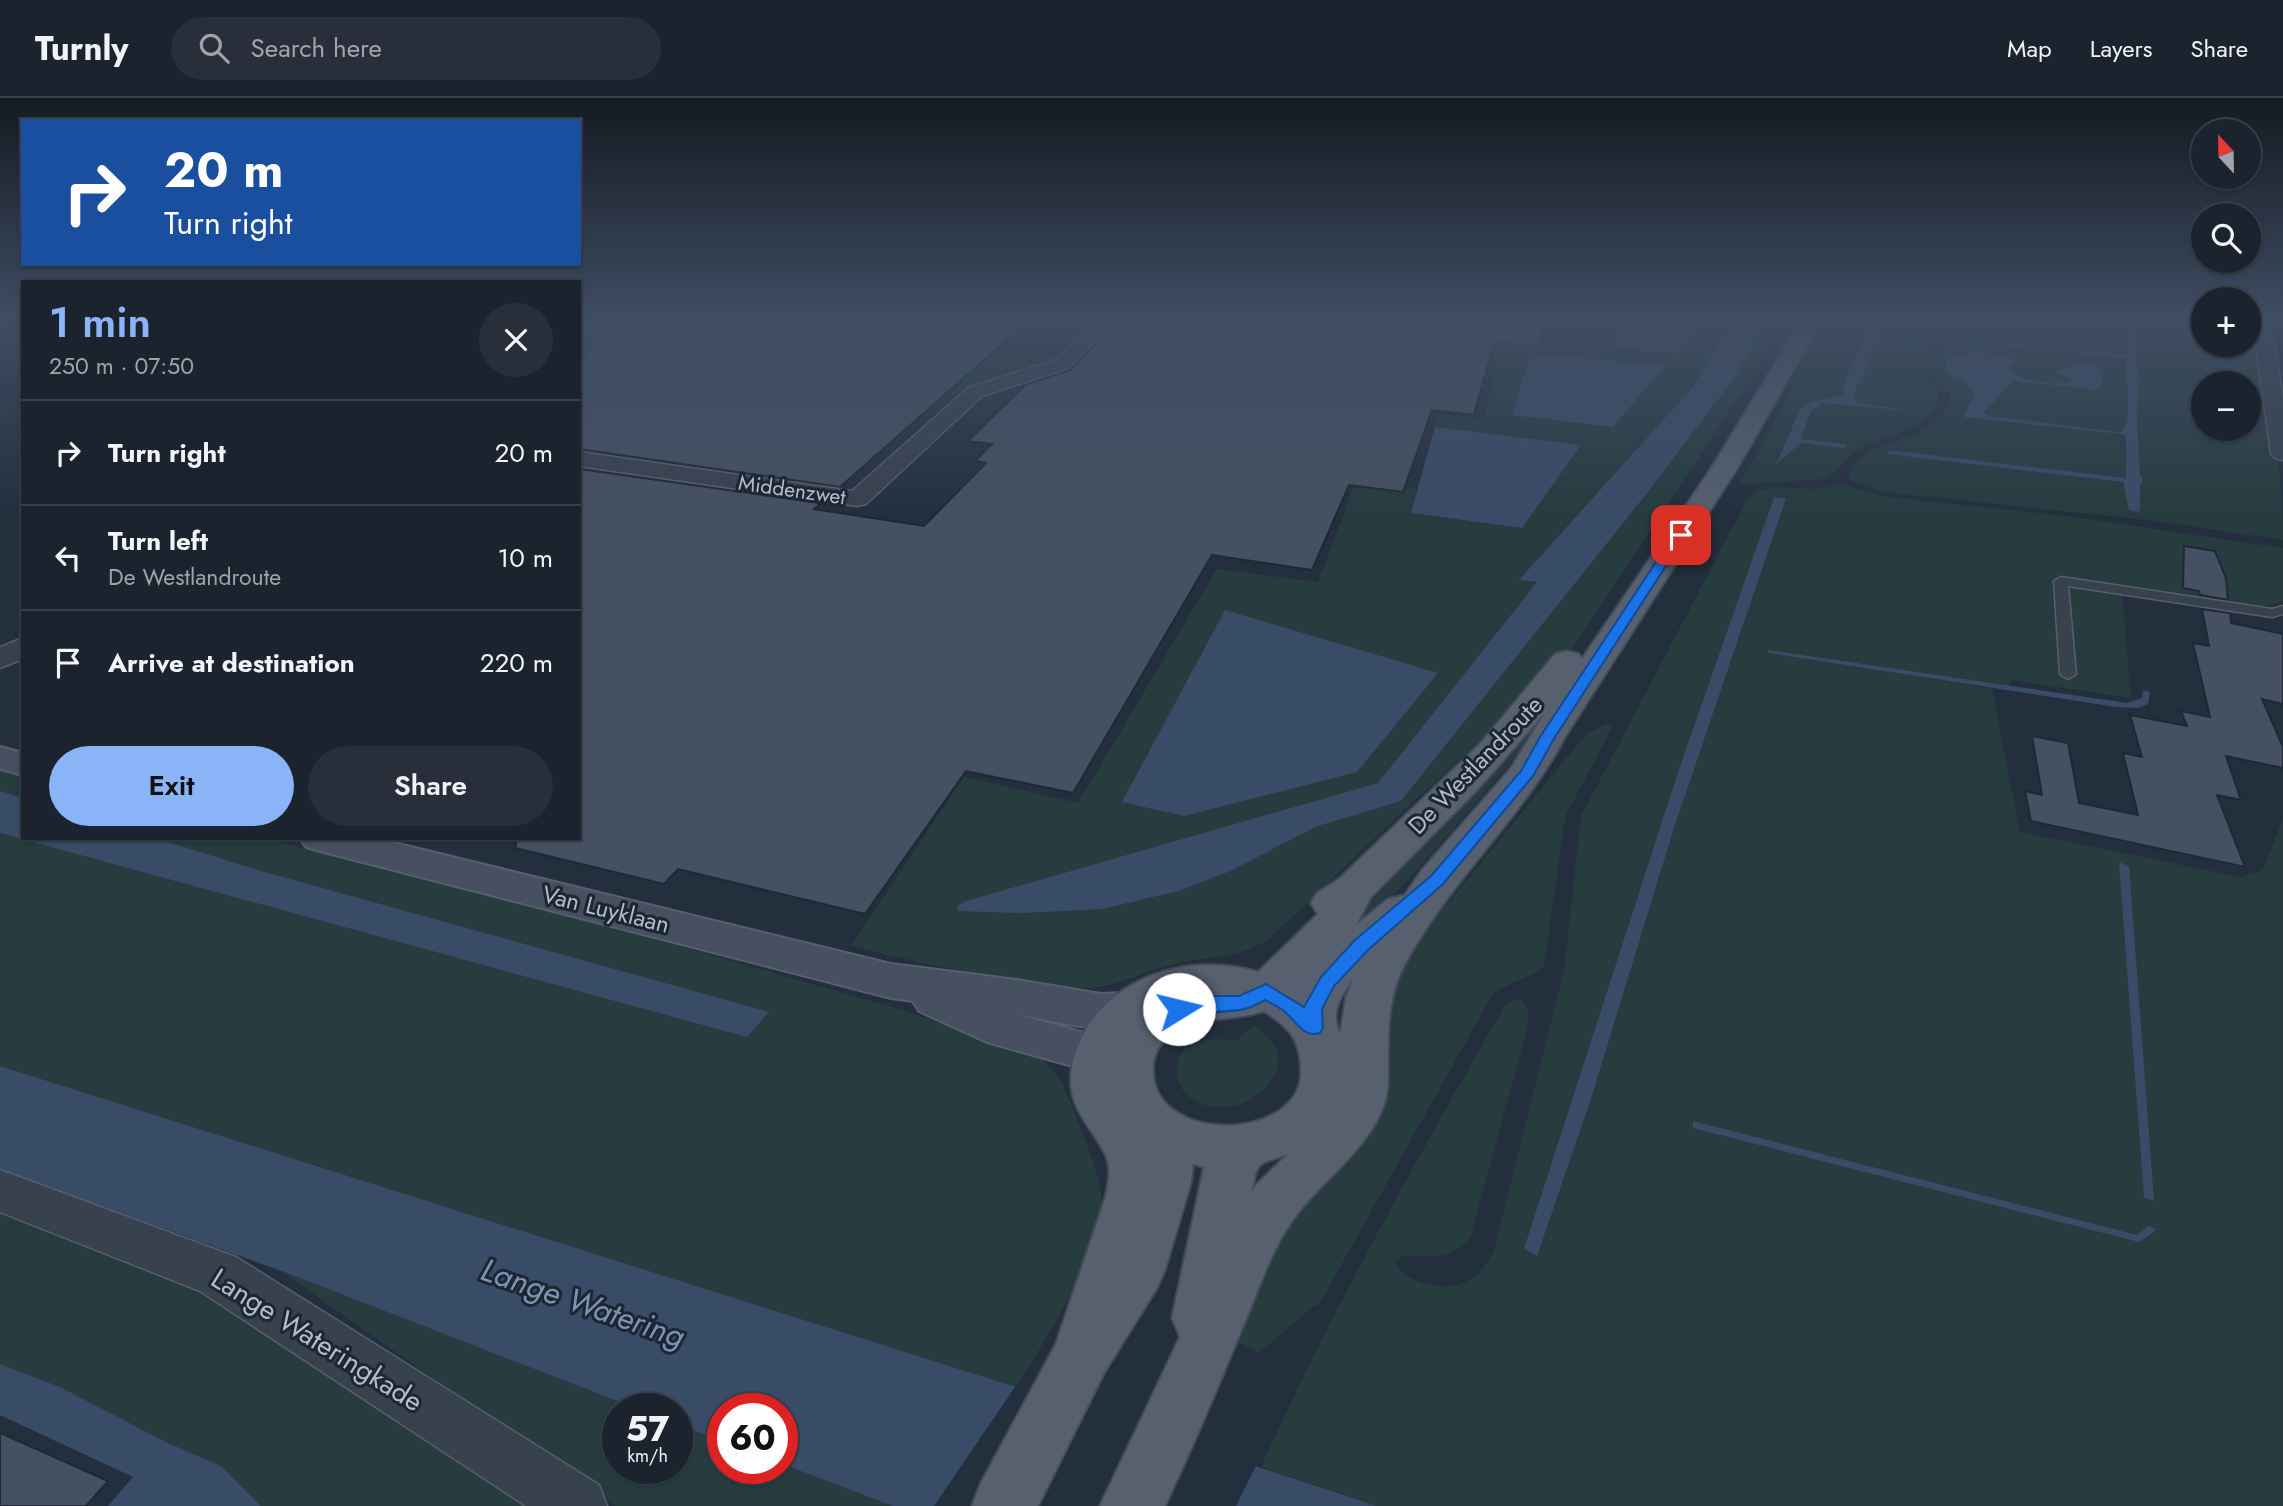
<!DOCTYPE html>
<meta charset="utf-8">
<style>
body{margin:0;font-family:Jost,sans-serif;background:#282f3a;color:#f1f3f6;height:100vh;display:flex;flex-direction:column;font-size:26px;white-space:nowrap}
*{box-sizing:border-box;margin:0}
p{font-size:23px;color:#a0a4aa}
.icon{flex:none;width:38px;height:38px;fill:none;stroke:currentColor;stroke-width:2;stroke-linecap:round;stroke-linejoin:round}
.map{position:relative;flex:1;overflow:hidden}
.sheet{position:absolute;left:21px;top:182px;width:560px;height:560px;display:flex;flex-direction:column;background:#1b232e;border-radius:0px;box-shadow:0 2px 5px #0004,0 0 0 2px #39404a}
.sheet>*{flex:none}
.top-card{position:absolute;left:21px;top:21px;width:560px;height:147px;border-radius:0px;box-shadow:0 2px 5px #0004,0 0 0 2px #39404a;background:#1a4fa0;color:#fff;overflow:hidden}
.needle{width:46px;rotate:338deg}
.tools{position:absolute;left:2191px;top:21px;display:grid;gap:14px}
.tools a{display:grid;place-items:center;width:70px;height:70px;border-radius:50%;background:#1b232e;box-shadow:0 2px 5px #0004,0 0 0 2px #39404a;font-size:35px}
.speed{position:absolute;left:602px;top:1295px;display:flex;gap:14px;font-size:35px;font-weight:700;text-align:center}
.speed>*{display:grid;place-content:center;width:91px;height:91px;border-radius:50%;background:#1b232e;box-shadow:0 2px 5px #0004,0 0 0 2px #39404a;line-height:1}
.speed small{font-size:18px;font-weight:400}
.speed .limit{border:10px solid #d22;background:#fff;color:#111}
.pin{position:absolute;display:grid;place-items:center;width:60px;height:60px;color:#fff;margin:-30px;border-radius:14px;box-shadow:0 4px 10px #0006}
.me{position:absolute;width:77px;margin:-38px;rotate:81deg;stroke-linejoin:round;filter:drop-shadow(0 0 5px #0008)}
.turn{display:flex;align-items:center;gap:24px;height:147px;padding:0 28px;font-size:32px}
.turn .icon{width:91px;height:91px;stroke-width:2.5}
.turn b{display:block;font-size:49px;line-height:60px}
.round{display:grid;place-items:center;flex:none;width:74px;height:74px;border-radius:37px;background:#282f3a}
.summary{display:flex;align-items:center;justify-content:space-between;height:119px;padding:0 28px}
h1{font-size:42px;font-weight:600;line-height:52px;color:#8ab4f8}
.action{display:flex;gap:14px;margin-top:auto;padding:14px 28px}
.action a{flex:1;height:80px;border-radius:42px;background:#8ab4f8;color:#111;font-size:28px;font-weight:600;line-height:80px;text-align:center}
.action a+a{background:#282f3a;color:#f1f3f6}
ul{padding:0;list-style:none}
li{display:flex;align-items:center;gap:21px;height:105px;padding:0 28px;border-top:2px solid #39404a}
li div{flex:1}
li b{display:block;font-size:26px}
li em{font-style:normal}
header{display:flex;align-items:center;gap:42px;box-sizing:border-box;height:98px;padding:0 35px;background:#1b232e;border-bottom:2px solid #39404a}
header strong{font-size:33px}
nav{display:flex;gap:38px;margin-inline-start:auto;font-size:24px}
.search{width:490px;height:63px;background:#282f3a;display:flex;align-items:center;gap:18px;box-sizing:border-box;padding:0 24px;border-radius:38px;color:#a0a4aa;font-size:26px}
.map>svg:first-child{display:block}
</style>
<header>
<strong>Turnly</strong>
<div class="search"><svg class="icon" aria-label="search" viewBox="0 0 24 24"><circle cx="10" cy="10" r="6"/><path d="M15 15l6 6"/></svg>Search here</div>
<nav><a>Map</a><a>Layers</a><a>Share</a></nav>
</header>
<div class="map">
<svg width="2283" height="1408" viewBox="0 0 2283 1408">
<rect width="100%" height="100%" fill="#242f3e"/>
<path fill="#263c3f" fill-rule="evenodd" d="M1548,220h70v30l63,6 24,-36h30l-43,70 -172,192 17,2 -159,201 -412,118 -8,5 144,3 77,-18 54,-21 82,-43 86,-26 243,-304 88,-116 37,-63h18l-30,51 -200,303 -145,131 -143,136c-35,21 -54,16 -91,24 -29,6 -56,22 -87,25 -24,2 -49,-3 -74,-6 -56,-9 -110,-23 -166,-36l113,-169 114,26 139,-234 101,13 38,-101 62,8 -7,24 111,15 59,-83 -146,-18 4,-13 45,5 16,-76 44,4z
M1821,220h53l-29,62 -3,15 -42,14 -24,53 25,-19 44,1 -44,-4 10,-30 12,-7 95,8 -58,-8 -9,-4 36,-81h241l3,5 -4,29 -4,2 -156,-15 -4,2 164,17c-4,26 7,48 -5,74l-134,-16 -4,-3 29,-32 86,9 -43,-18 23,10c-26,1 -50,3 -72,-12l8,-11 -47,-9v5l-18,1 -3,17 17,8 11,13 -12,23 159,17 4,3v41l-238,-28v4l235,28 6,27 11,3v-25l3,-8 -3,-3 -3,-55 3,-45 -7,-58h70v27h46v-27h4c17,70 30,150 30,222l-127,-19 -274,-29 -34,-13c12,-48 89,-27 103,-84 -8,-12 -24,-21 -27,-35l32,-22c-17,-2 -32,10 -44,20 5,14 19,22 27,35 -8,41 -51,39 -80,56 -13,8 -20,20 -31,30l-88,5 53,-96 -5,-3zM2203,285h46v46h-46z
M996,251l58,6 -5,5 -99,35z
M1841,386l40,12 186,20 216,32v53l-22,6 -139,-16 9,107 -121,-18v6l-242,-35 224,38 28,143 221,45 22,-7 20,-52v688h-906l-116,-39c71,-158 159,-313 245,-464l14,-4c11,9 9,18 7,31l-56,205c-17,26 -38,22 -66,20l-10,7c14,26 61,33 83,12 6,-6 11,-16 16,-23l70,-280 17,-155 167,-318c19,-16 43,-9 65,-9 10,0 19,-4 28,-5zM1774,399l12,3 -112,328 -84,274 -53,153 -13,-8 154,-475z
M1550,601l7,7c-70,88 -146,171 -223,253l-11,-6c78,-83 156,-166 227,-254z
M1607,626l6,2 -48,91 -21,150c-16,12 -36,15 -52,28l-173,310 -7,2 -53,46 -21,-11 23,-85 116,-214 26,-85 183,-224z
M0,673l23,6v61h241l398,103 230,66 130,41c35,16 41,35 54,69 10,24 21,50 25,76 7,50 -58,151 -85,194l-1016,-321z
M1254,927c68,44 -26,111 -68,69 -5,-5 -8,-13 -9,-20 -4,-34 35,-38 59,-33z
M0,1112l211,80 322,216h-272l-40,-40 -55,-24 -106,-55 -60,-23z
M279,1172l359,139h-20v59h59v-44l46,17v27h59v-4l111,42h-278z"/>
<path fill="#394c67" d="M1618,220h87l-23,36 -64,-6z
M1735,220h34l-37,63 -88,116 -243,304 -86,26 -82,43 -54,21 -77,18 -81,4 -62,-2 -2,-5 9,-5 412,-118 159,-201 -18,-2 173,-192z
M1874,220h13l-35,81 8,4 58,9 -95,-9 -12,8 -10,28 44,5v4l-44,-5 -25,21 24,-55 12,-7 30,-7 3,-15z
M2128,220l7,2 1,44 4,12 -3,45 3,55 3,3 -3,8v25l-11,-2 -6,-28 -236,-28 1,-4 238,28v-41l-4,-3 -159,-17 12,-23 -11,-13 -17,-8 -2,-11 5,-6 18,-1 1,-5 47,9 -8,11c20,15 44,13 68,12l-22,-11c18,-5 34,-12 50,0l-5,19 -86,-9 -29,32 4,3 134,16c12,-24 2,-49 5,-74l-166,-17 6,-2 156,15 5,-2 3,-29z
M1531,255l134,13 -52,61 -101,-12z
M1435,329h1l145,18 -59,83 -111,-15z
M1774,399l12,2 -112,329 -84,274 -53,154 -13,-8 154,-476z
M1225,512l213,63 -81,99 -173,44 -62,-14z
M1768,552l359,53 15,-5 1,-8 7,2 -2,12 -10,4 -22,-1 -348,-54z
M0,693l23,7v40h132l106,33 508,141 -22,25 -747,-204z
M2119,764l10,4 25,335 -10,-4z
M0,968l1016,321 361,119h-484l-111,-42v-55h-59v32l-46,-17v-15h-39l-359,-139 -279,-101z
M1693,1023l444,114 12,-9 7,4 -17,12 -446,-114z
M0,1266l60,23 106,55 55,24 40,40h-153l25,-29 -133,-62z"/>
<path fill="#242f3e" d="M1017,1286l91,31 150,47 -22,44h-302z"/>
<path fill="#455162" stroke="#1f2835" stroke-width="2" d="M579,220h50l-50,27z
M647,220h67l41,4 8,-4h269l-192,169 -261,-38v-92z
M1120,220h425l-6,28 -45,-4 -20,73 -42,-5 -29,82 -54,-7 -37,85 -100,-15 -139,238 -107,-22 -101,143 -187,-45 -14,15 -149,-36 2,-10h62v-369l242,34 -7,6 110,17 62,-63 -11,-2 17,-17 -24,-3 57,-56 46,-15z
M2184,448l31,5 11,27 2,22 -28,-5 -1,-4 -16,-3z
M2202,511l28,4 1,10 52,11v70l-21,-5 21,48v21l-57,-12 15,44 -24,-5 28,72 -214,-46 -6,-30 17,4 -10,-59 36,7 11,60 59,12 -15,-62 19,4 -12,-42 57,11 -6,-15 29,6 -17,-74 16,3z
M0,1335l108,48 -22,25h-86z"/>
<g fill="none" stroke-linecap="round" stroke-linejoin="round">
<defs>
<path id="lane" d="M634,220h11l-66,37v-7z
M2061,479l211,32 11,-3v8l-11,3 -204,-31 8,88 -8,5 -8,-5 -6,-93z"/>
<path id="street" d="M1099,220h19l-49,50 -87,28 -116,108 -9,2 -278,-40v-14l273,39 116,-103 87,-28z
M2252,220h18l13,81v61l-8,-2 -4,-5z
M23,540v21l-23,9v-21z
M0,1072l236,87 363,228 8,21h-81l-326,-215 -200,-79z"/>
<path id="secondary" d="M0,649l23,6v22l-23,-6z
M300,740h74l517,126 126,16 84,14 25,-1 16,6 7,12 -7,12c-41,13 -85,-2 -127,-9l99,27 7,13 -7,13 -17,6 -110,-31 -68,-31 -6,-10 -22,-3 -571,-147 -14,-4z"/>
<path id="primary" d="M1803,220h20l-85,149 -173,270c-44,83 -117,145 -161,229 -15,28 -16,61 -16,92 0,16 1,33 -4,47 -18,48 -64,76 -92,116 -23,33 -35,74 -51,110 -24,59 -49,117 -76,175h-65l80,-169 -8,-19 32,-151 -11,-3 -2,18 -26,88 -8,18 -53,85 -66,133h-66l9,-23 75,-139 49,-145c3,-13 7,-30 1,-43 -11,-25 -32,-41 -35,-71 -1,-19 4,-35 13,-52 33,-60 110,-80 174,-61l60,-58 -7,-11 6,-10 22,-14 141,-135 75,-90 12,-3 12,3 3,5 130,-192zM1544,616l-33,54 -89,102 -17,25 -17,4 -32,26 15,-28 108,-109zM1353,882l-7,18 -6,36c-10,-21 0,-38 13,-54zM1264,913c26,17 36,28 37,59 3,72 -150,76 -148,-1 0,-19 11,-32 28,-41 20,-11 58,-8 83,-17zM1288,1056l-33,32 -3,6c5,-33 6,-27 36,-38z"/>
</defs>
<use href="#lane" stroke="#565f6c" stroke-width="3"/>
<use href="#street" stroke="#565f6c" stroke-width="3"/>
<use href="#secondary" stroke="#565f6c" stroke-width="4"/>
<use href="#primary" stroke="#414a57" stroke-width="4"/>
<use href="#lane" fill="#38414e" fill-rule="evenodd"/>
<use href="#street" fill="#38414e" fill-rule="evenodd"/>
<use href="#secondary" fill="#465061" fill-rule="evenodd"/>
<use href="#primary" fill="#56606e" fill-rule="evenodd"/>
</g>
<linearGradient id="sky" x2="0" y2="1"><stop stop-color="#141a22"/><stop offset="0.53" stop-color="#3f4d63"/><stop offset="1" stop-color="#3f4d63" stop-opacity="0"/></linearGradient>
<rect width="2283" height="417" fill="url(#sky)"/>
<path fill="#1a73e8" stroke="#114b97" stroke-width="2" d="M1676,434l10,3 -131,202 -22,39 -90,108 -75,66 -34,36 -12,23 1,19 -3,5c-17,5 -23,-11 -34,-20 -6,-6 -14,-9 -21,-13 -6,3 -13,7 -20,9 -6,2 -68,6 -73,5l-2,-5 2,-5 39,-8h28l27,-12 38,23 17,-30 34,-37 76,-64 90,-105 19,-34z"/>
<g text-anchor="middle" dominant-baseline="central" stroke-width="6" stroke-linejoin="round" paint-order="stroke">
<g font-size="21" fill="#b4bcc9" stroke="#1d2633">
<text transform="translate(792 392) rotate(8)">Middenzwet</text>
</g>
<g font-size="24" fill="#b4bcc9" stroke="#1d2633">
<text transform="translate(1475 667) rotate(-46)">De Westlandroute</text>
<text transform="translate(606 811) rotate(14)">Van Luyklaan</text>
</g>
<g font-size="28" fill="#b4bcc9" stroke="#1d2633">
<text transform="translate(317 1242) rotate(32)">Lange Wateringkade</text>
</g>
<g font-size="32" font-style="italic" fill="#7c92b1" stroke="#1d2633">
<text transform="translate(583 1205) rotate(19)">Lange Watering</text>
</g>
</g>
</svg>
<div class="tools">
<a><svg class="needle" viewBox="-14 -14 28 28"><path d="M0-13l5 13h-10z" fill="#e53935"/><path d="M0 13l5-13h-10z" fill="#a0a4aa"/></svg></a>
<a><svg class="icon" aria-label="search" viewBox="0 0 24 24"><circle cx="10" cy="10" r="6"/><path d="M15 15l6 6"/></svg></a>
<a>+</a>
<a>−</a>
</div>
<div class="speed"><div>57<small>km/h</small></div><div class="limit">60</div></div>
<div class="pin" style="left:1681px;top:437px;background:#d93025"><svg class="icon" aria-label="arrive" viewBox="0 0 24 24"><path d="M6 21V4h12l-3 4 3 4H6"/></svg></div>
<svg class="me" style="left:1179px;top:911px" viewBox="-20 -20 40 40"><circle r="19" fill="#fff"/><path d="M0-13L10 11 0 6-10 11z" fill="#1a73e8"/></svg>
<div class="top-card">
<div class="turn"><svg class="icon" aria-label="right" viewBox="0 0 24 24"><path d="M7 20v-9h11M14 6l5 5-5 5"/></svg><div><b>20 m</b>Turn right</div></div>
</div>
<section class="sheet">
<div class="summary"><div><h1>1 min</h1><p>250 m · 07:50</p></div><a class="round"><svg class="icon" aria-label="close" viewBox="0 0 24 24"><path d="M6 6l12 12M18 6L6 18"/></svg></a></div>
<ul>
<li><svg class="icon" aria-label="right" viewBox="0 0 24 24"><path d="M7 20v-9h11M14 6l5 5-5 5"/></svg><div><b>Turn right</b></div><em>20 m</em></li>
<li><svg class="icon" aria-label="left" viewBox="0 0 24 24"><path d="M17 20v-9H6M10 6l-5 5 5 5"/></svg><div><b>Turn left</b><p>De Westlandroute</p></div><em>10 m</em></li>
<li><svg class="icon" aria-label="arrive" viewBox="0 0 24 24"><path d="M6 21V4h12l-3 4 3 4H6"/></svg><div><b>Arrive at destination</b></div><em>220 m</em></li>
</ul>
<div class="action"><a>Exit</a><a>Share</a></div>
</section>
</div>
